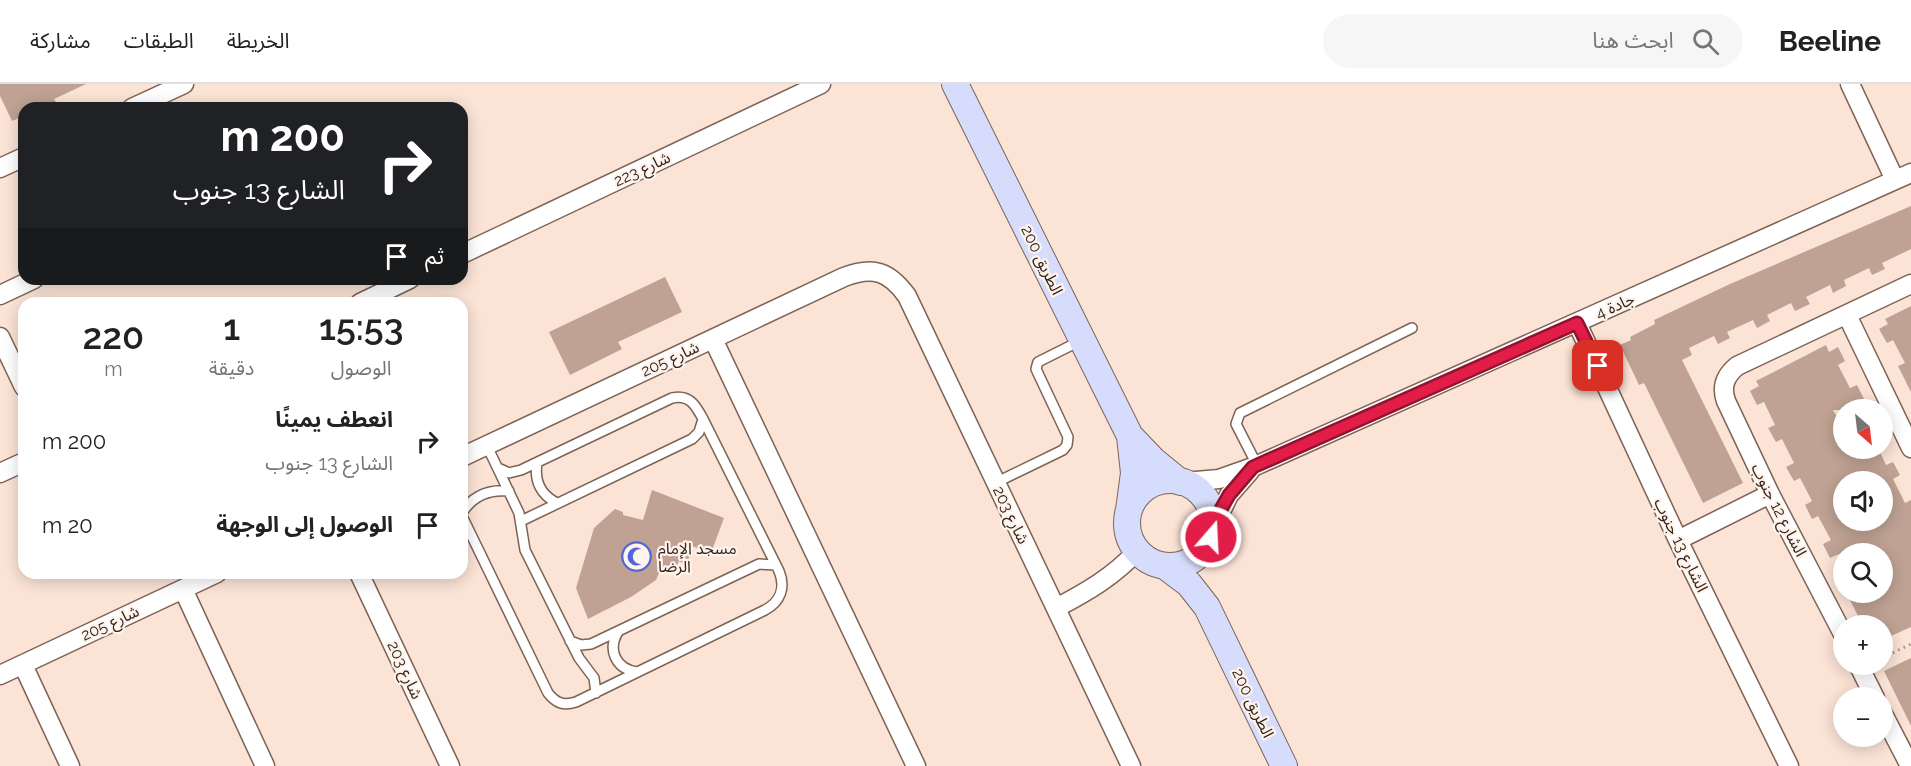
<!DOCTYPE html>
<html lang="ar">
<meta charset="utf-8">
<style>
body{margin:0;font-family:Raleway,"Noto Sans Arabic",sans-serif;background:#f6f6f6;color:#222;direction:rtl;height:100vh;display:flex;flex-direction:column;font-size:22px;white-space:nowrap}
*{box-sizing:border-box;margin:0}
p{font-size:20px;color:#767676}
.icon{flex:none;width:33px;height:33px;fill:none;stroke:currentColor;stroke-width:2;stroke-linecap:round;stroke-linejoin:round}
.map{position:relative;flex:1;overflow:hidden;direction:ltr}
.panel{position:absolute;left:18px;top:213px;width:450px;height:282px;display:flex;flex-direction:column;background:#fff;border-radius:18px;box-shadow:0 3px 15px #0003;direction:rtl}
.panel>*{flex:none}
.guide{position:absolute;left:18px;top:18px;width:450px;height:183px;border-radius:18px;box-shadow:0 3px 15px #0003;direction:rtl;background:#202124;color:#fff;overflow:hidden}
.needle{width:39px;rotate:152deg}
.buttons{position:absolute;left:1833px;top:315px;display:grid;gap:12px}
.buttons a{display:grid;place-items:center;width:60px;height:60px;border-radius:50%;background:#fff;box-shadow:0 3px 15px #0003;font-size:30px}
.pin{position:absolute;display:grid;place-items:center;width:51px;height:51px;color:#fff;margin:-26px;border-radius:12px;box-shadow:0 3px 9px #0006}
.me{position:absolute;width:66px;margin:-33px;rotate:19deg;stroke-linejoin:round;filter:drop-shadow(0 0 4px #0008)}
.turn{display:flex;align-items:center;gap:21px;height:126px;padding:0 24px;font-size:27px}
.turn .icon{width:78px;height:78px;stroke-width:2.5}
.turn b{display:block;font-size:42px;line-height:51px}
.then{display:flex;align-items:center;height:57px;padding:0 24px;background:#0003;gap:12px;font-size:22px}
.eta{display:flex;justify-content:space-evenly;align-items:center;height:102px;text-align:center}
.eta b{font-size:36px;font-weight:600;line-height:42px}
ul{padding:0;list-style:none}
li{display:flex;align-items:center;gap:18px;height:84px;padding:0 24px}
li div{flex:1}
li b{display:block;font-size:22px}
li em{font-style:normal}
header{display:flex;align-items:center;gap:36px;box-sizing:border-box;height:84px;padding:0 30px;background:#fff;border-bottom:2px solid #e0e0e0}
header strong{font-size:28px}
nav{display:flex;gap:33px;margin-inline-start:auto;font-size:21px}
.search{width:420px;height:54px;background:#f6f6f6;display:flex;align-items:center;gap:15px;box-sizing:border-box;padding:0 21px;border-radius:33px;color:#767676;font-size:22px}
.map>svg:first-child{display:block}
</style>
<header>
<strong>Beeline</strong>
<div class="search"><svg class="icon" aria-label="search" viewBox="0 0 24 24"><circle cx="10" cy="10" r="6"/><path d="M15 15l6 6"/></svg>ابحث هنا</div>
<nav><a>الخريطة</a><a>الطبقات</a><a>مشاركة</a></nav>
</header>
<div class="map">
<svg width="1911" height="682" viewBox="0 0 1911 682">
<rect width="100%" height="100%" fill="#fbe3d6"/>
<path fill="#bfa293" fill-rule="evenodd" d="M0,0h86l-32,15 2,3 -13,6h-19v8l-12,5 -12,-25z
M1911,122v43l-29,14 3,6 -13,6 -3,-7 -25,12 2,6 -13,7 -3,-8 -24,12 4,7 -15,7 -4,-8 -24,12 3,6 -13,7 -4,-8 -26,12 3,6 -12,6 -4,-8 -25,12 3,7 -10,5 61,123 -40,20 -59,-120 -5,2 -19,-40 11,-5 -1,-3 25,-13 -1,-4 76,-36z
M665,193l17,35 -64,30 4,7 -52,26 -21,-43z
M1911,222v86l-13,-26 7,-3 -12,-23 -6,3 -8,-14 9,-5 -3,-5z
M1826,261l3,7 9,-5 7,14 -7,4 12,23 7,-3 7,14 -8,4 4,7h-27l11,19v19h34l8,17 7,-3 7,13 -7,4 12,24 6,-3v127l-29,13v-14h-19l-17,-34h36v-38h-43l-9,4 -7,-14 8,-4 -13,-24 -6,3 -7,-14 7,-4 -12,-23 -6,3 -8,-14 8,-4 -12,-24 -6,3 -8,-14 7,-3 -11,-23 -7,3 -7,-14 9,-5 -3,-5zM1844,398h38v9l7,12 -4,2 3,5 -6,3v7h-38z
M652,406l72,28 -13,35 -19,-7 -5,20 -8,-5 -6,12 -11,-7 -6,14 -25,17 -43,22 -12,-31 18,-60 21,-19 8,3v3l20,5z
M1911,574v68l-27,-55z"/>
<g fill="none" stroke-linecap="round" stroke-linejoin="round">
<defs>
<path id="service" d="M487,362l32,67 6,37 54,108 15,20 2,15
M537,379c-3,18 4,32 20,40
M1257,381l-21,-41 4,-11 172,-85
M995,399l68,-33 4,-5 1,-8 -32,-68 2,-7 42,-21
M462,429c11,-18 27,-24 47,-22
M462,432l86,177c8,10 15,13 28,9l189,-92c15,-8 21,-22 14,-39l-76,-152c-7,-13 -13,-25 -31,-21l-151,72 -12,3 -11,-5
M521,437l171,-82 7,-7 4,-13
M618,548c-11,18 -2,37 19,40
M570,557l11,4 10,-1 168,-80 17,1"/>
<path id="minor" d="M1850,0l45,96
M132,24l52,-24
M0,84l24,-11
M462,170l359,-170
M0,211l34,-16
M360,219l50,-24
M1847,231l64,133
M1577,239l101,217 111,226
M0,253l24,50
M713,255l203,427
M462,373l382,-180c29,-11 45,-6 63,19l224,470
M0,389l24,-11
M1184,398l35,-3 34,-12 658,-294
M1213,444l16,-33 21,-24
M1678,456l92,-46
M359,489l91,193
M183,505l82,177
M1056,524c31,-16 58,-32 81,-57
M1844,552l-74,-142 -44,-93c-5,-14 -1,-25 11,-35l174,-82
M1858,580l17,34
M23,581l47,101
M0,591l217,-102
M1882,628l28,54"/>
<path id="secondary" d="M955,0l175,352 23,24 27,22
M1127 439a43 43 0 1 1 86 0a43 43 0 1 1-86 0Z
M1129,426l5,-37 -4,-37
M1165,482l24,18 18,23 77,159"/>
</defs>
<use href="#service" stroke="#7d6355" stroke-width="12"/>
<use href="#minor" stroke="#7d6355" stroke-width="21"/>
<use href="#secondary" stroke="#7d6355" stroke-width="28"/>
<path stroke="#a18e84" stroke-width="3" stroke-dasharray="1.5 4.5" stroke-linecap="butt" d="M1882,574l29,-14"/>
<use href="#service" stroke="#fff" stroke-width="9"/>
<use href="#minor" stroke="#fff" stroke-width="18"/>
<use href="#secondary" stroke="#d6ddfc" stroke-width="26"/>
</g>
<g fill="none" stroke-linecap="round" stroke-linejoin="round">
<defs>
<path id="route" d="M1211,453l9,-26 9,-16 24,-28 324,-144 21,43"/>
</defs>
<use href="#route" stroke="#92132f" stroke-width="15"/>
<use href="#route" stroke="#e11d48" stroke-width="10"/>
</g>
<defs>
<symbol id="mosque-ring" viewBox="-11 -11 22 22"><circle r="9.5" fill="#fff3ec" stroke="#5266dc" stroke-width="1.5"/><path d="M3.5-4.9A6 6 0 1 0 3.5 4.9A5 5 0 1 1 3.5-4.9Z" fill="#5266dc"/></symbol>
</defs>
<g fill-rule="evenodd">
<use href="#mosque-ring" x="620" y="456" width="33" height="33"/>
</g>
<g text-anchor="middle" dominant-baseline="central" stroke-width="4.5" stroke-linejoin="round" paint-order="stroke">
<g font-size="16" fill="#31251f" stroke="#fff3ec">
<text transform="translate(642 85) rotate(-25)">شارع 223</text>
<text transform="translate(1042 176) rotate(64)">الطريق 200</text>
<text transform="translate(1615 222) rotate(-24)">جادة 4</text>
<text transform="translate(670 275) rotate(-25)">شارع 205</text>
<text transform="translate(1779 426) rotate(63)">الشارع 12 جنوب</text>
<text transform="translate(1011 431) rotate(64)">شارع 203</text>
<text transform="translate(1681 461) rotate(64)">الشارع 13 جنوب</text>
<text transform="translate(110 539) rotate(-25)">شارع 205</text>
<text transform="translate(405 586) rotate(65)">شارع 203</text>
<text transform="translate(1253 619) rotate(64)">الطريق 200</text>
</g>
<g font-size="16" fill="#31251f" stroke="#fff3ec" text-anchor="start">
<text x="658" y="464">مسجد الإمام<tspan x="658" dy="18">الرضا</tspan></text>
</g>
</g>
</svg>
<div class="buttons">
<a><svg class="needle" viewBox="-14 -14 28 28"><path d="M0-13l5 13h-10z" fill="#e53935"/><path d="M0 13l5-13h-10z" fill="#767676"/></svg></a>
<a><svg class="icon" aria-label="sound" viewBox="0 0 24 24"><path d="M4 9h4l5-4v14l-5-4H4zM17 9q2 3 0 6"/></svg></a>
<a><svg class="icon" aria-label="search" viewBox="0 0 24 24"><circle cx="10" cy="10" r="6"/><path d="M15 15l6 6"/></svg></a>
<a>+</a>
<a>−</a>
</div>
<div class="pin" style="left:1598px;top:282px;background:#d93025"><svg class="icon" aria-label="arrive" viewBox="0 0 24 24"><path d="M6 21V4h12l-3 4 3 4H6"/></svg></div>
<svg class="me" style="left:1211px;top:453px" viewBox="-20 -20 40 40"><circle r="17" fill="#e11d48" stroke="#fff" stroke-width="3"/><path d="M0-11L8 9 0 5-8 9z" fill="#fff"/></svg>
<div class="guide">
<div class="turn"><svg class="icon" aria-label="right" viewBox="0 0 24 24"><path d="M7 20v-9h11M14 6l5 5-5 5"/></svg><div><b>200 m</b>الشارع 13 جنوب</div></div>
<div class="then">ثم<svg class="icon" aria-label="arrive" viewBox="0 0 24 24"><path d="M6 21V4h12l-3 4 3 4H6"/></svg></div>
</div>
<section class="panel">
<div class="eta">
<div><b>15:53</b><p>الوصول</p></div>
<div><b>1</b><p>دقيقة</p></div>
<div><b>220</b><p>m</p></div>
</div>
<ul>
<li><svg class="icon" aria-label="right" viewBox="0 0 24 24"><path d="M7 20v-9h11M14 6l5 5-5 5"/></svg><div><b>انعطف يمينًا</b><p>الشارع 13 جنوب</p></div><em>200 m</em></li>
<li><svg class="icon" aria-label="arrive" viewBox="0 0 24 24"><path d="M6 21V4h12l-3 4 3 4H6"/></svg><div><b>الوصول إلى الوجهة</b></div><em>20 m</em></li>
</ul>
</section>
</div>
